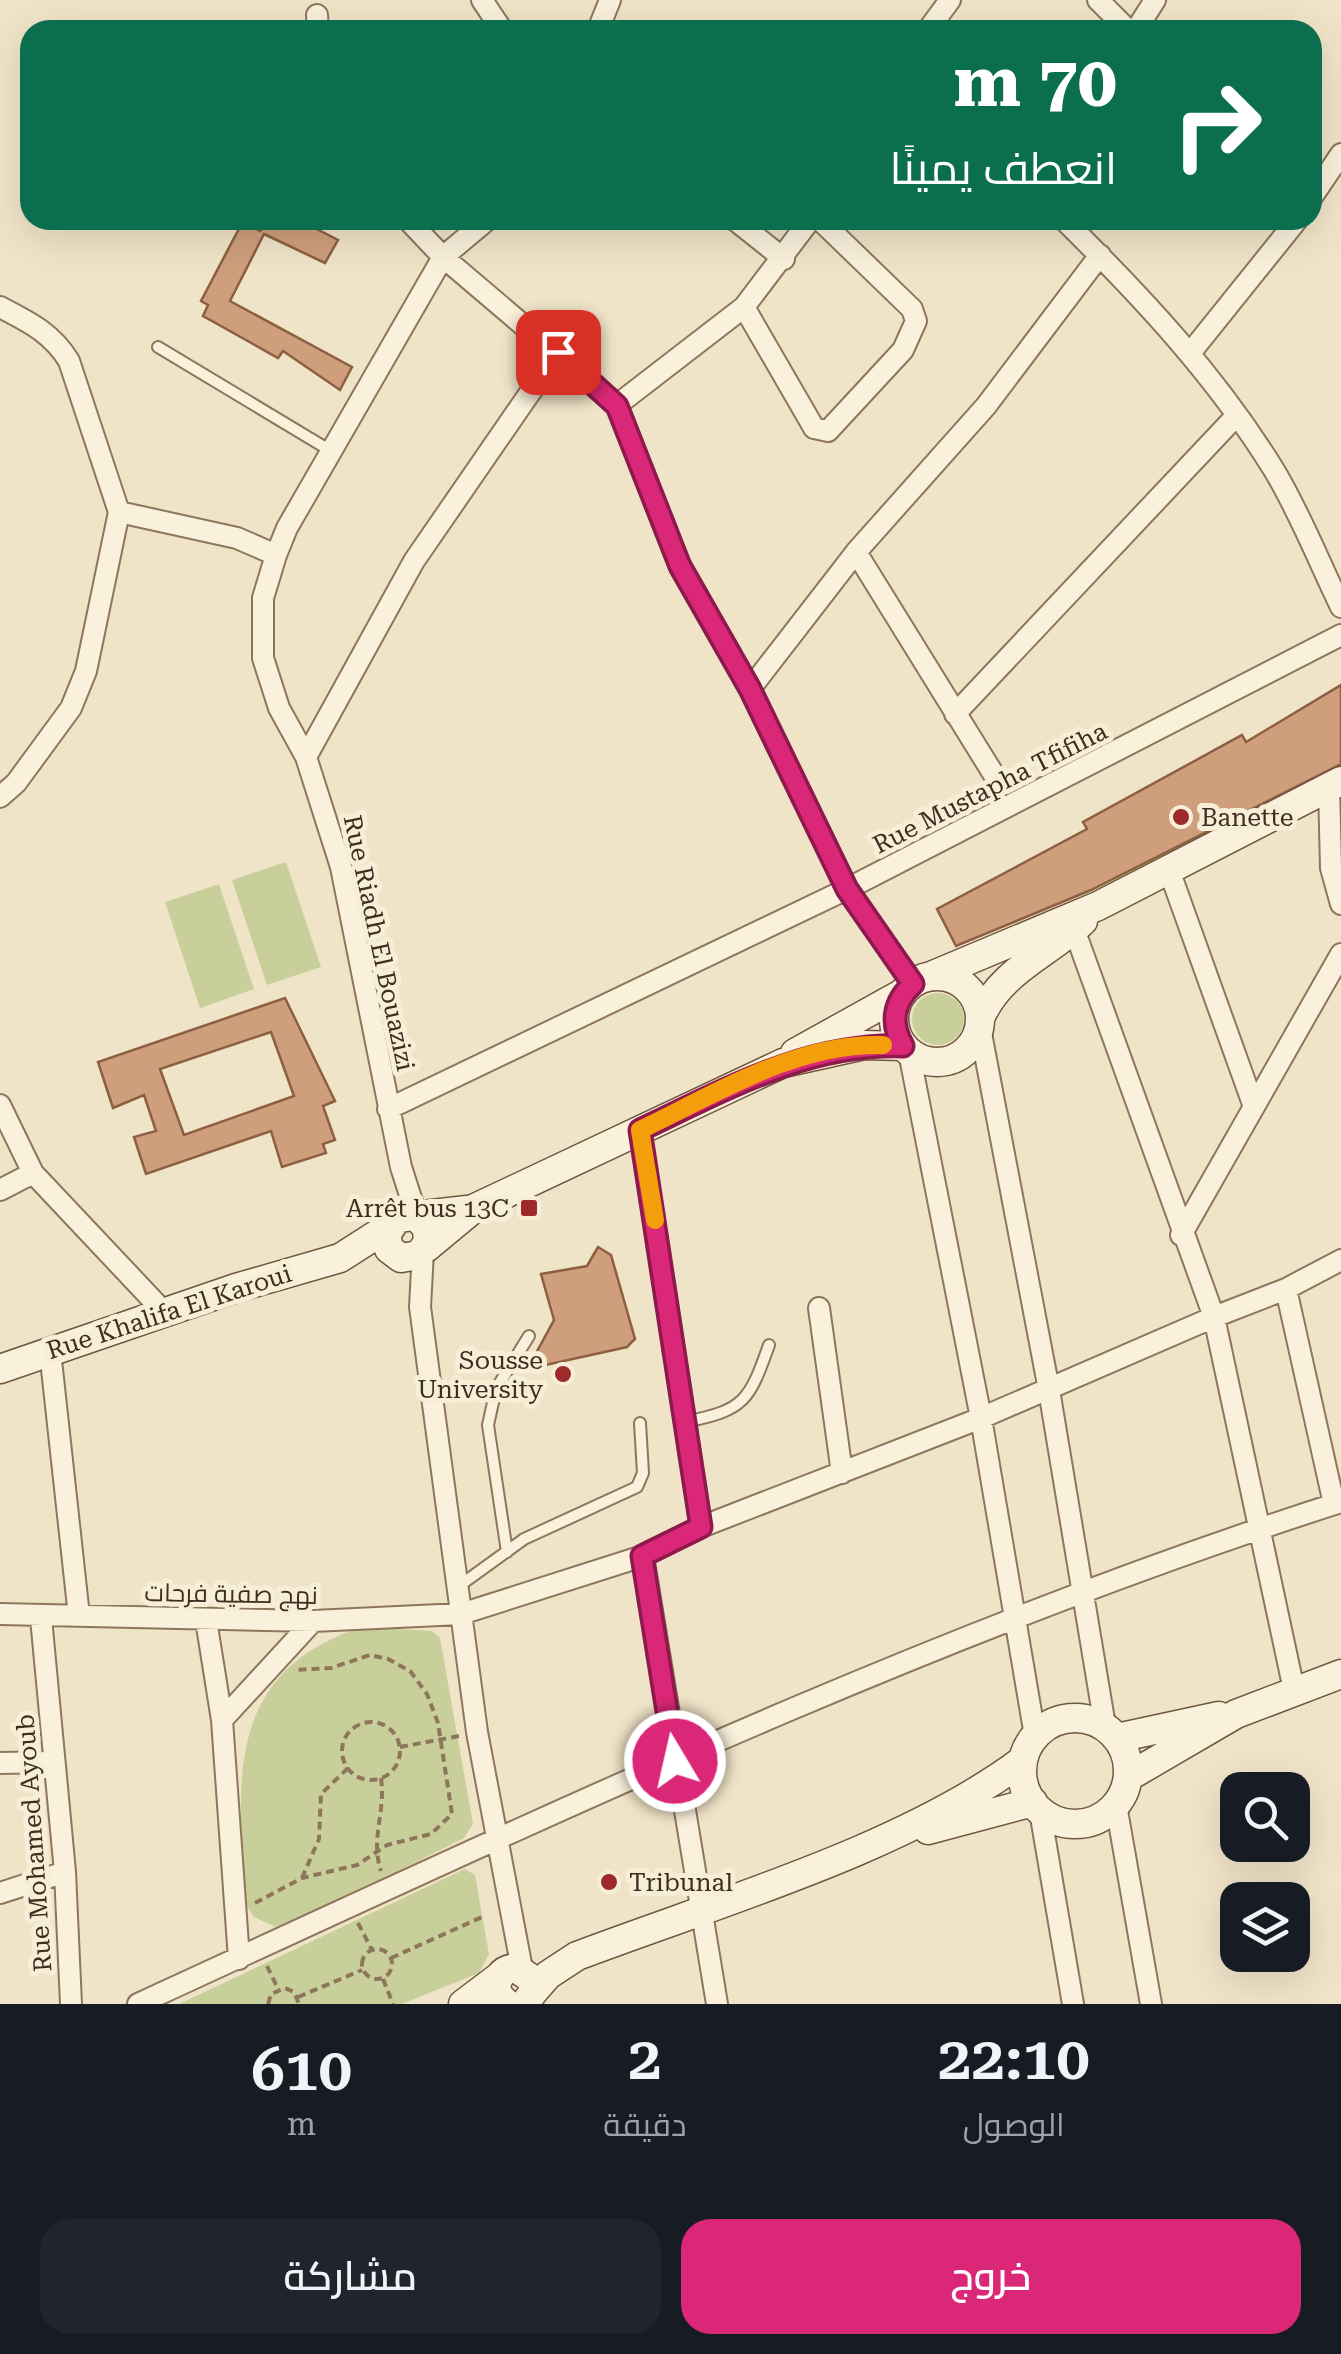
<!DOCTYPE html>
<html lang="ar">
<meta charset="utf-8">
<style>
body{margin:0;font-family:"Roboto Serif",Cairo,serif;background:#20242c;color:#f1f3f6;direction:rtl;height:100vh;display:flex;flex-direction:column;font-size:38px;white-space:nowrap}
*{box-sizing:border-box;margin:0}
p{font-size:32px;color:#9ea1a6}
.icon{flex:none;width:55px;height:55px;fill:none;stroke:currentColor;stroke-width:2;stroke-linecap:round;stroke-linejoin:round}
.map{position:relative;height:2004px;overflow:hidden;direction:ltr}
.panel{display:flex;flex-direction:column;background:#171b24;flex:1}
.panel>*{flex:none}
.hud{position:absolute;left:20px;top:20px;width:1302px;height:210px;border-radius:30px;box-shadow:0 10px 40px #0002;direction:rtl;background:#0b6e4f;color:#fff;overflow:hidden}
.tools{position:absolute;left:1220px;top:1772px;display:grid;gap:20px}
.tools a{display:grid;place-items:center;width:90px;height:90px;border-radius:20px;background:#171b24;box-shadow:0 10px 40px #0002;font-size:50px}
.pin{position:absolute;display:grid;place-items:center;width:85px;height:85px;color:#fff;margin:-42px;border-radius:20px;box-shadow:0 5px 15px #0006}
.me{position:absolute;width:110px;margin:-55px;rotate:351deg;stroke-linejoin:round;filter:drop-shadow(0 0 8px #0008)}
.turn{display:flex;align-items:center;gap:35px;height:210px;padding:0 40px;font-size:45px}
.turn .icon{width:130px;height:130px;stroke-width:2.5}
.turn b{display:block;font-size:70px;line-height:85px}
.eta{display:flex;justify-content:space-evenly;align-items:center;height:170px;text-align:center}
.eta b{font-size:60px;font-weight:600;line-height:70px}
.cta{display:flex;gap:20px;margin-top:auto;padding:20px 40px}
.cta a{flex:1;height:115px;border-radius:30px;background:#db2777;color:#fff;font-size:40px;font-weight:600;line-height:115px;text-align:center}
.cta a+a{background:#20242c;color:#f1f3f6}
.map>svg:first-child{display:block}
</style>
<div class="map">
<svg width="1341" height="2004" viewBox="0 0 1341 2004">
<rect width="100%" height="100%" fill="#f0e4c8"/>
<path fill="#c9cf9b" d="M286,862l35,105 -54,18 -35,-105z
M219,884l35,105 -54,19 -35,-106z
M912 1019a26 26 0 1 1 52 0a26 26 0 1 1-52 0Z
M362,1627l70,4 8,7 33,186 -9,14 -182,92 -28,-13 -8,-12c-8,-119 -25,-232 116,-278z
M465,1869l10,6 14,79 -10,19 -77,31h-223z"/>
<path fill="#cf9f7d" stroke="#8d5f41" stroke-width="2.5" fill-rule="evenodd" d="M265,220h34l39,20 -13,23 -61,-29 -34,67 122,66 -12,23 -57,-39 -5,7 -75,-42 5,-11 -7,-4 42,-80 17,10z
M1341,685v79l-250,126 -135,56 -19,-37 150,-80 -4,-7 159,-87 4,7z
M285,998l50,103 -12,5 12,34 -12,4 3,9 -44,14 -11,-36 -125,43 -12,-37 22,-6 -12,-36 -31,13 -15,-46zM271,1032l23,64 -110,39 -24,-66z
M598,1247l13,8 24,84 -8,8 -81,18 -11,-10 19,-35 -13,-46 46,-8z"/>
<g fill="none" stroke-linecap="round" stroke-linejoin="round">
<defs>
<path id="lane" d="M158,347l173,104
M685,1422c60,-12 64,-21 84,-77
M507,1552l-19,-127 8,-36 33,-53
M459,1586l65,-47 113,-52 6,-14 -3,-50"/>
<path id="street" d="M482,0l20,30
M1098,0l30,30
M317,15l1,15
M598,30l12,-30
M928,30l22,-30
M1136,30l19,-30
M1312,197l29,-43
M408,220l35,37 44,-37
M735,220l49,39
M1064,220c78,77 152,156 210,250 26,43 45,92 67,137
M0,307c29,15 52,26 69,54l50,151 118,26 39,17 -13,43v60l16,50 27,49 35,110 60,300 16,50
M744,307l70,121 14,3 75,-81 13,-29 -4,-12 -92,-89
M1191,352l106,-132
M617,405l63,162 70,122 97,200 66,95
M856,552l143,231
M276,555l11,-27 156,-271 174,148 127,-98 66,-87
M750,689l106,-137 130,-146 114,-151
M955,714l282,-299
M306,757l108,-196 144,-209
M1329,787l2,81 10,36
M0,797l16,-14 55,-75 15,-37 33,-159
M1169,870l84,234
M980,1028l69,362 56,336
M909,1052l72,366 54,318
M0,1105l33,68 131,139
M388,1109l459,-220 494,-254
M640,1130l61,397
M0,1190l33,-17
M1181,1235l160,-281
M423,1251l-3,56 57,425 45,237
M1286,1289l48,215
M819,1308l23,165
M50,1351l29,265
M0,1614l313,7 148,-7 182,-58
M41,1618l24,254 6,132
M206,1620l16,100 17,239
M1294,1690l-80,-373 72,-28 55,-29
M222,1720l91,-99
M0,1763l54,-1
M1116,1805l35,199
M1040,1811l33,193
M0,1893l65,-21
M138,2004c394,-181 790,-370 1203,-502
M717,2004l-74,-448 58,-29 280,-109 233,-101 -140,-388"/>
<path id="secondary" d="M894 1019a43 43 0 1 1 86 0a43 43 0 1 1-86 0Z
M931,976l167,-70 243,-125
M981,1016c21,-46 67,-62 102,-95
M795,1053l108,-60
M417,1217l10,11 1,14 -9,13 -18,3 -12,-9 -3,-14 11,-17 70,-8
M426,1248l47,-39 310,-146 81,-18 39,1
M0,1369l236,-81 104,-30 47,-30
M1022 1771a53 53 0 1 1 106 0a53 53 0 1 1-106 0Z
M1117,1738l102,-22
M1128,1777l108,-63 105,-40
M928,1830l105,-28
M534,1991l14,-16 29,-19c140,-53 329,-108 446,-196
M463,2004l37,-28
M507,2004l-10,-10c-2,-15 4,-25 19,-26l17,12 1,11 -8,11"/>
</defs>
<use href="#lane" stroke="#8d765c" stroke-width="14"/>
<use href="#street" stroke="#8d765c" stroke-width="24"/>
<use href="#secondary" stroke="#6f573f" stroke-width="31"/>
<path stroke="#8d765c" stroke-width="4" stroke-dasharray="8 5" stroke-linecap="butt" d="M342 1751a29 29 0 1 1 58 0a29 29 0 1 1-58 0Z
M400,1747l59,-11
M381,1778c5,34 -11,61 0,93
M302,1878l17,-39 2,-45 27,-26
M255,1903l47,-25 55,-13 30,-20 44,-11 21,-20 -14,-91 -11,-29 -17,-23 -22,-12 -18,-4 -39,13 -37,2
M358,1923l14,27
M362 1964a15 15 0 1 1 30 0a15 15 0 1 1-30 0Z
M391,1958l91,-41
M267,1966l11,23
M383,1979l10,25
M298,1997l64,-27
M268,2004l3,-10 14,-6 9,4 5,12"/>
<use href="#lane" stroke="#faf1dc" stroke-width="10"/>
<use href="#street" stroke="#faf1dc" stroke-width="20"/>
<use href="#secondary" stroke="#faf1dc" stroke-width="28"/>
</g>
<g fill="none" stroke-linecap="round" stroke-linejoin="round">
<defs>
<path id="route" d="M558,352l59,54 63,160 70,123 97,200 66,95c-20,18 -23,39 -10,62 -96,-3 -178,44 -263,84l61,397 -59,29 33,205"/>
</defs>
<use href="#route" stroke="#8e194d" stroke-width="25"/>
<use href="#route" stroke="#db2777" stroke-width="18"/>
<path stroke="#f59e0b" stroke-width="18" d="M655,1220l-15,-90c75,-36 158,-88 243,-85"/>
</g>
<g fill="#9e2a2b" stroke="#f7eed8" stroke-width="4">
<circle cx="1181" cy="817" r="10"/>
<rect x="519" y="1198" width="20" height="20" rx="5"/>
<circle cx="563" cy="1374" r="10"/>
<circle cx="609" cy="1882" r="10"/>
</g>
<g text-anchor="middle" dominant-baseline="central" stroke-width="10" stroke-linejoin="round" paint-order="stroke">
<g font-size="25" fill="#3d2e20" stroke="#f7eed8">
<text transform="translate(990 788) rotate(-27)">Rue Mustapha Tfifiha</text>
<text transform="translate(379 943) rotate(78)">Rue Riadh El Bouazizi</text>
<text transform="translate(169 1312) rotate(-18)">Rue Khalifa El Karoui</text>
<text transform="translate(231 1594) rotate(1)">نهج صفية فرحات</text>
<text transform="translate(34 1843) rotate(-94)">Rue Mohamed Ayoub</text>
</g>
<g font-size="25" fill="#3d2e20" stroke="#f7eed8" text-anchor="start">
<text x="1201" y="817">Banette</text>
<text x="509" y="1208" text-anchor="end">Arrêt bus 13C</text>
<text x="543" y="1360" text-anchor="end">Sousse<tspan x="543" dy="29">University</tspan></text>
<text x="629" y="1882">Tribunal</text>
</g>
</g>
</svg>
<div class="tools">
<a><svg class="icon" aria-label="search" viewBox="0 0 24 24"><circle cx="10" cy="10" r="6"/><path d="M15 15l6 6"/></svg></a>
<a><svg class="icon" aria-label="layers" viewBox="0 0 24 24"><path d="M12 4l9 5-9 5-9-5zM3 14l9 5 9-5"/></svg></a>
</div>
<div class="pin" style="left:558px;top:352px;background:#d93025"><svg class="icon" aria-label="arrive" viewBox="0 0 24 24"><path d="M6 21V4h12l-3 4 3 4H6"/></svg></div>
<svg class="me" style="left:675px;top:1761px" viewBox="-20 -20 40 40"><circle r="17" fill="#db2777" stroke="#fff" stroke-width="3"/><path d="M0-11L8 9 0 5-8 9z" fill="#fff"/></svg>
<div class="hud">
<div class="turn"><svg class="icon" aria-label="right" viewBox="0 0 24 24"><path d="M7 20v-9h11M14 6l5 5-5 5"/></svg><div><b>70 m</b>انعطف يمينًا</div></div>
</div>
</div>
<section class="panel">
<div class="eta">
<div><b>22:10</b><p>الوصول</p></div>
<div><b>2</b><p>دقيقة</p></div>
<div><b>610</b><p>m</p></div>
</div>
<div class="cta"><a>خروج</a><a>مشاركة</a></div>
</section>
